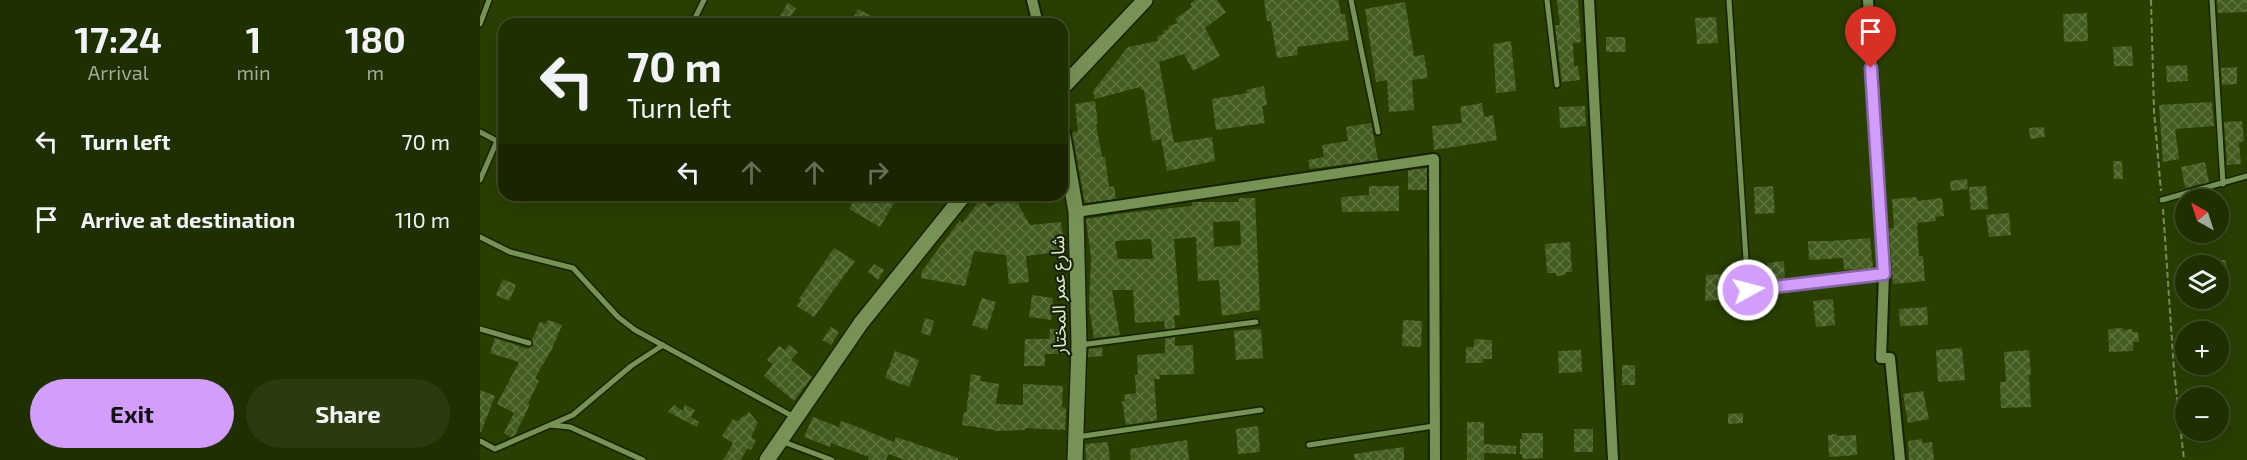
<!DOCTYPE html>
<meta charset="utf-8">
<style>
body{margin:0;font-family:"Exo 2","Noto Sans Arabic",sans-serif;background:#2b3b0f;color:#f1f3f6;height:100vh;display:flex;flex-direction:column;font-size:22px;white-space:nowrap}
*{box-sizing:border-box;margin:0}
p{font-size:20px;color:#a1a999}
.icon{flex:none;width:33px;height:33px;fill:none;stroke:currentColor;stroke-width:2;stroke-linecap:round;stroke-linejoin:round}
.map{position:relative;flex:1;overflow:hidden}
.panel{display:flex;flex-direction:column;background:#1e2f00;width:480px}
.panel>*{flex:none}
.hud{position:absolute;left:18px;top:18px;width:570px;height:183px;border-radius:18px;box-shadow:0 6px 24px #0002,0 0 0 2px #3c4a22;background:#1e2f00;color:#f1f3f6;overflow:hidden}
.needle{width:39px;rotate:321deg}
.controls{position:absolute;left:1695px;top:189px;display:grid;gap:12px}
.controls a{display:grid;place-items:center;width:54px;height:54px;border-radius:50%;background:#1e2f00;box-shadow:0 6px 24px #0002,0 0 0 2px #3c4a22;font-size:30px}
.pin{position:absolute;display:grid;place-items:center;width:51px;height:51px;color:#fff;margin:-62px -26px;border-radius:50% 50% 50% 0;rotate:-45deg;box-shadow:0 0 6px #0007}
.pin .icon{rotate:45deg}
.me{position:absolute;width:66px;margin:-33px;rotate:83deg;stroke-linejoin:round;filter:drop-shadow(0 0 4px #0008)}
.turn{display:flex;align-items:center;gap:21px;height:126px;padding:0 30px;font-size:27px}
.turn .icon{width:78px;height:78px;stroke-width:2.5}
.turn b{display:block;font-size:42px;line-height:51px}
.lanes{display:flex;align-items:center;height:57px;padding:0 30px;background:#0003;justify-content:center;gap:30px;direction:ltr}
.lanes .off{opacity:.35}
.eta{display:flex;justify-content:space-evenly;align-items:center;height:102px;text-align:center}
.eta b{font-size:36px;font-weight:700;line-height:42px}
.cta{display:flex;gap:12px;margin-top:auto;padding:12px 30px}
.cta a{flex:1;height:69px;border-radius:36px;background:#d29dfd;color:#111;font-size:24px;font-weight:700;line-height:69px;text-align:center}
.cta a+a{background:#2b3b0f;color:#f1f3f6}
ul{padding:0;list-style:none}
li{display:flex;align-items:center;gap:18px;height:78px;padding:0 30px}
li div{flex:1}
li b{display:block;font-size:22px}
li em{font-style:normal}
main{display:flex;flex:1;min-height:0}
.map>svg:first-child{display:block}
</style>
<main>
<section class="panel">
<div class="eta">
<div><b>17:24</b><p>Arrival</p></div>
<div><b>1</b><p>min</p></div>
<div><b>180</b><p>m</p></div>
</div>
<ul>
<li><svg class="icon" aria-label="left" viewBox="0 0 24 24"><path d="M17 20v-9H6M10 6l-5 5 5 5"/></svg><div><b>Turn left</b></div><em>70 m</em></li>
<li><svg class="icon" aria-label="arrive" viewBox="0 0 24 24"><path d="M6 21V4h12l-3 4 3 4H6"/></svg><div><b>Arrive at destination</b></div><em>110 m</em></li>
</ul>
<div class="cta"><a>Exit</a><a>Share</a></div>
</section>
<div class="map">
<svg width="1767" height="460" viewBox="0 0 1767 460">
<defs>
<pattern id="building-cross-hatch" width="8" height="8" patternUnits="userSpaceOnUse" patternTransform="scale(1.5)"><rect width="8" height="8" fill="#435c20"/><path d="M0 0l8 8M0 8l8-8" fill="none" stroke="#5e743f"/></pattern>
</defs>
<rect width="100%" height="100%" fill="#283f00"/>
<path fill="url(#building-cross-hatch)" fill-rule="evenodd" d="M715,0h22l9,12 -21,16 15,28 -27,15 -9,-17 -25,8 15,81 38,-6 3,24 -48,10 -6,-32 -9,2 -8,-51h-3l-1,-3 -45,12 -2,-8 35,-44 30,-6 -1,-5 7,-2 -1,-3 6,-2 -1,-3 10,-3 -3,-4 17,-12 -2,-3z
M784,0h74l3,14h4l4,26 -52,7 1,8 -21,3 -6,-37h-4z
M1077,0h21l3,42 -8,1 1,23h4l2,14 -18,2 -7,-57h5z
M1737,0h30v12l-29,1z
M925,2l9,54 10,-1 4,23 -16,2 2,30 -25,2 -2,-32 -11,2 -11,-73z
M308,3l8,5 -10,16 -8,-5z
M378,9l29,15h-37z
M1607,13l1,28 -24,1 -1,-28z
M1236,17l2,26 -21,1 -2,-26z
M1126,37h19l1,15h-20z
M1031,41l5,50 -20,2 -3,-49z
M1652,46l1,20h-19l-1,-19z
M1707,65l1,16 -21,1 -1,-16z
M1757,67v17l-15,1 -1,-17z
M784,86l3,19 -5,1 3,17 -49,7 -4,-31 35,-6 -1,-3z
M615,101l3,23h-2l6,33h3l4,30 5,-1 2,13 -31,4 -13,-71 6,-1 -3,-27z
M1732,102l2,24 -39,3 4,30 -16,3 -4,-57z
M1002,103l2,14 9,-2 4,25 -63,10 -2,-24 30,-3 -2,-16z
M1105,106l1,20 -26,2 -1,-21z
M1762,121l2,20 -5,1 2,22 -14,1 -3,-43z
M891,123l7,37 -68,9 -2,-9 16,-3 -2,-12 26,-4 -2,-14z
M1564,127l1,10 -15,2 -1,-11z
M1633,161h9l1,18h-9z
M1725,162l4,20 -24,6 -4,-21z
M947,168v22h-19v-20z
M1487,179l1,10 -17,2 -1,-10z
M889,186h30v25l-57,1 -1,-15 28,-2z
M1293,186l2,27 -20,1 -1,-27z
M1506,186l2,23 -17,1 -2,-23z
M377,195h23l14,8 -14,24 -31,-18z
M531,195h2l17,30 31,-3 4,29 -39,5 3,26 -20,2 -3,-29 -32,-4 -9,35 -44,-8 1,-7 38,-51 2,3 20,-25 7,9z
M1437,197v4l25,-3 2,18 -9,1 1,4 -19,2 2,33h4l2,25 -32,3 -4,-56h5l-2,-29z
M759,198h16l5,112 -38,6 -3,-36 -21,1 -2,-44 -22,2 6,76 -6,1 1,12 -10,1 -1,-8 -29,2 -2,-33h-21l8,45 -26,3 -5,-30 2,-51 -5,-38 38,-6 68,-7v-4h47zM760,221l1,24 -27,2 -1,-25zM671,239l2,20h-35l-3,-18z
M1529,213l2,22 -22,2 -3,-22z
M1390,238l3,30 -29,2 -1,-12 -34,2 -1,-19h23z
M1090,242l2,30h-6v3l-10,1v-3h-9l-2,-29z
M354,248l21,13 -41,56 -17,-11 4,-6 -2,-1z
M1738,260h8l3,35 -11,1z
M1304,261l1,20 -31,3 -1,-16 15,-1 -1,-4z
M394,264l10,6 -6,10 -10,-8z
M1242,272h10v27l-27,2 1,-26 16,-1z
M23,279l13,6 -7,16 -13,-6z
M552,295l21,3 -2,22 -22,-3z
M502,298l14,4 -9,28 -15,-5z
M1353,299l2,26 -19,2 -3,-26z
M1447,307l1,18 -28,1 -1,-17z
M445,318l9,3 -4,15 -9,-3z
M68,320l14,5 -10,24 -17,29 4,3 -11,22 2,1 -15,31 -4,2 -7,-4 10,-20 -17,-9 22,-42 -29,-9 5,-15 33,11 5,-4 -1,-6 8,-17 6,2z
M923,320l19,1 -1,26 -19,-1z
M351,327l8,5 -8,13 -9,-5z
M1643,328v2l9,-1v3h6l1,10h-6v9l-24,1 -1,-23z
M570,329h12l1,25h-18v12h-21l1,-27h24z
M781,329l2,29 -27,2 -2,-29z
M695,337v9l18,-1 1,29 -35,1 1,4h-6l3,41 -31,5 -4,-24h3l-1,-6 12,-2 -1,-18h3l-1,-20 28,-2v-14z
M994,339l18,1v19h-9v4h-17v-16h8z
M309,345l9,7 -7,8 21,17 -18,24 -30,-25 9,-12 -6,-4 12,-14 6,4z
M622,347l1,9 -15,1 1,-8z
M1482,348l3,32 -27,2 -2,-32z
M1101,350l1,22 -23,1 -1,-22z
M1549,350l2,24 -2,1 2,32 -30,1 -1,-26h6l-2,-30z
M415,351l24,9 -10,27 -24,-9z
M1142,365h13v20h-13z
M491,374l10,2 -1,5 19,3 -3,20 27,1v-21l40,2 -1,21 4,1 -1,22 -40,-2v2l-30,1v-1l-33,-5 2,-13 2,1z
M0,390l15,6 -14,36h-1z
M1443,391l6,28 -21,4 -5,-29z
M194,405l9,6 2,-6 10,5 -4,7 8,5 -2,5 -29,-15z
M269,412l9,11 -7,14 5,3 -5,10 -3,-2 -8,12h-17l10,-17 -11,-7 11,-17 4,2z
M1263,413v10l-15,1v-10z
M333,417l26,10 2,-6 9,3 44,18 2,-5 62,21v2h-53l-17,-6 -2,6h-18l1,-3 -38,-14 -1,4 -26,-10z
M987,422h17v22l32,2v8l-32,-1v7h-17z
M778,426l2,26 -22,2 -2,-25z
M1094,429h19v23h-19z
M1042,433h21v25l-20,1 -1,-5h-2v-15h2z
M1357,434v2l19,-1 1,20 -28,2 -1,-22z
M1442,439v4l10,-1 2,18h-25l-1,-19z
M707,440l2,20h-58l-1,-11z
M628,442l2,18h-24l-1,-16z
M924,447v13h-49l-1,-6z"/>
<g fill="none" stroke-linecap="round" stroke-linejoin="round">
<defs>
<path id="lane" d="M871,0l27,132
M1067,0l10,85
M1249,0l19,290 136,-16
M1732,0l11,184
M0,24l9,-24
M212,24l12,-24
M0,132l17,9
M0,180l17,-39h7
M1682,200l85,-24
M0,237l30,15 63,16 45,49 17,13 159,87
M0,329l49,14
M600,345l176,-23
M70,425l20,2 73,33
M597,437l184,-27
M0,441l15,8 78,-34 58,-49 32,-21
M301,441l51,19
M829,445l125,-19"/>
<path id="street" d="M552,0l6,24
M1109,0l24,460
M1388,0l16,274 -3,84h9l10,102
M596,212l358,-53 1,301"/>
<path id="secondary" d="M582,88l83,-88
M582,131l14,81 3,133 -4,115
M287,460l94,-137 103,-128"/>
</defs>
<use href="#lane" stroke="#162304" stroke-width="8"/>
<use href="#street" stroke="#162304" stroke-width="14"/>
<use href="#secondary" stroke="#162304" stroke-width="18"/>
<path stroke="#798d5b" stroke-width="2" stroke-dasharray="6 3" stroke-linecap="butt" d="M1671,0l3,111 7,80
M1683,209l11,161 10,90"/>
<use href="#lane" stroke="#769255" stroke-width="5"/>
<use href="#street" stroke="#769255" stroke-width="10"/>
<use href="#secondary" stroke="#769255" stroke-width="15"/>
</g>
<g fill="none" stroke-linecap="round" stroke-linejoin="round">
<defs>
<path id="route" d="M1268,290l136,-16 -13,-206"/>
</defs>
<use href="#route" stroke="#8866a4" stroke-width="15"/>
<use href="#route" stroke="#d29dfd" stroke-width="10"/>
</g>
<g text-anchor="middle" dominant-baseline="central" stroke-width="4.5" stroke-linejoin="round" paint-order="stroke">
<g font-size="18" fill="#dfefce" stroke="#182209">
<text transform="translate(578 295) rotate(-91)">شارع عمر المختار</text>
</g>
</g>
</svg>
<div class="controls">
<a><svg class="needle" viewBox="-14 -14 28 28"><path d="M0-13l5 13h-10z" fill="#e53935"/><path d="M0 13l5-13h-10z" fill="#a1a999"/></svg></a>
<a><svg class="icon" aria-label="layers" viewBox="0 0 24 24"><path d="M12 4l9 5-9 5-9-5zM3 14l9 5 9-5"/></svg></a>
<a>+</a>
<a>−</a>
</div>
<div class="pin" style="left:1391px;top:68px;background:#d93025"><svg class="icon" aria-label="arrive" viewBox="0 0 24 24"><path d="M6 21V4h12l-3 4 3 4H6"/></svg></div>
<svg class="me" style="left:1268px;top:290px" viewBox="-20 -20 40 40"><circle r="17" fill="#d29dfd" stroke="#fff" stroke-width="3"/><path d="M0-11L8 9 0 5-8 9z" fill="#fff"/></svg>
<div class="hud">
<div class="turn"><svg class="icon" aria-label="left" viewBox="0 0 24 24"><path d="M17 20v-9H6M10 6l-5 5 5 5"/></svg><div><b>70 m</b>Turn left</div></div>
<div class="lanes"><svg class="icon" aria-label="left" viewBox="0 0 24 24"><path d="M17 20v-9H6M10 6l-5 5 5 5"/></svg><svg class="icon off" aria-label="ahead" viewBox="0 0 24 24"><path d="M12 20V5M6 11l6-6 6 6"/></svg><svg class="icon off" aria-label="ahead" viewBox="0 0 24 24"><path d="M12 20V5M6 11l6-6 6 6"/></svg><svg class="icon off" aria-label="right" viewBox="0 0 24 24"><path d="M7 20v-9h11M14 6l5 5-5 5"/></svg></div>
</div>
</div>
</main>
